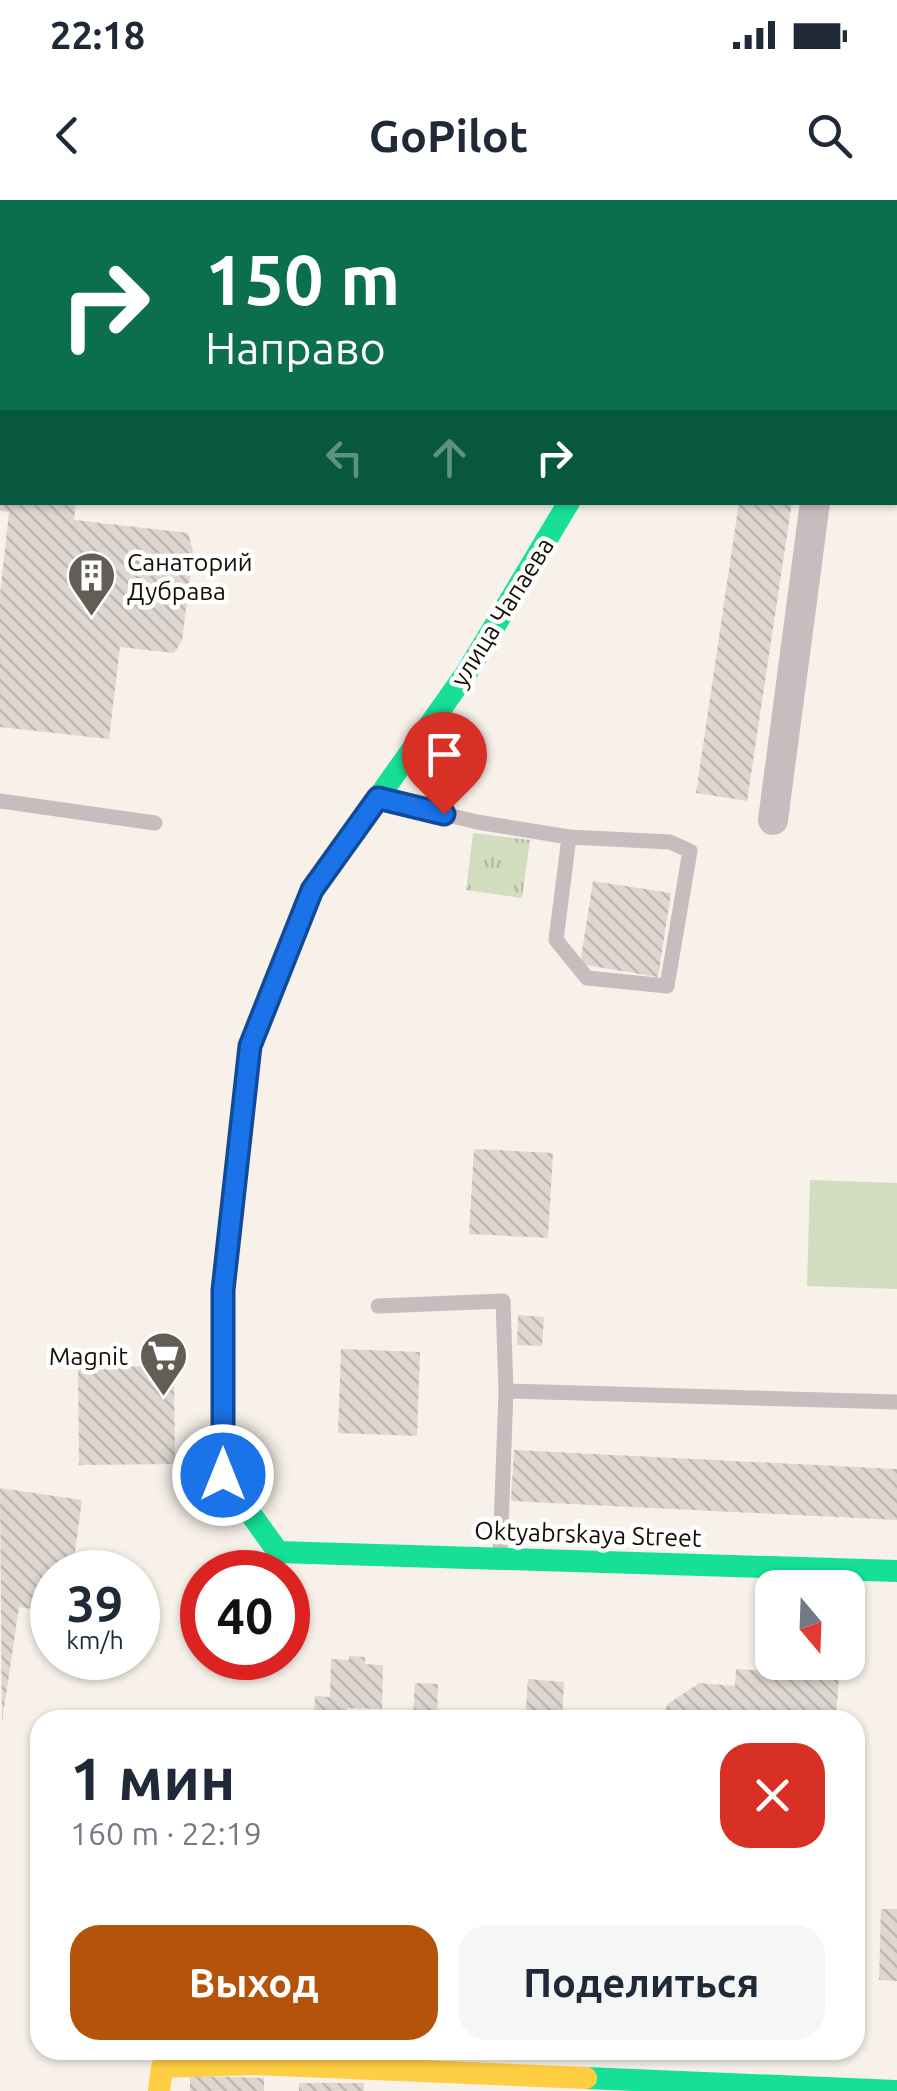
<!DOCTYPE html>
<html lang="ru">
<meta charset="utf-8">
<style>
body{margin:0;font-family:Ubuntu,sans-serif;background:#f6f6f7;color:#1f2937;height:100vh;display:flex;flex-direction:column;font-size:38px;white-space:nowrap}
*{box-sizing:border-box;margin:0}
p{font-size:32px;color:#747a83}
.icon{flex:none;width:55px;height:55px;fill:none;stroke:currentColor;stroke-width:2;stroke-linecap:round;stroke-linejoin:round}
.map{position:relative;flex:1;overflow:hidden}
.sheet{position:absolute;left:30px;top:1510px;width:835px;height:350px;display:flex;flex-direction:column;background:#fff;border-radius:30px;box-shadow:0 2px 8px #0004}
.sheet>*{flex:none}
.banner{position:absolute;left:0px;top:0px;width:898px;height:305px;box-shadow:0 2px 8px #0004;background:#0b6e4f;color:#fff;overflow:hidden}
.needle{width:65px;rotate:161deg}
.controls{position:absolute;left:755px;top:1370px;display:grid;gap:20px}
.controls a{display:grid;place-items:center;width:110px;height:110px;border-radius:20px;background:#fff;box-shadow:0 2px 8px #0004;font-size:50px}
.speed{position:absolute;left:30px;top:1350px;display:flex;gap:20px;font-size:50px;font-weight:700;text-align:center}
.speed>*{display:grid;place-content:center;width:130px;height:130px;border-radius:50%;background:#fff;box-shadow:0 2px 8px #0004;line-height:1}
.speed small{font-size:25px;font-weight:400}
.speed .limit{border:15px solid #d22;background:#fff;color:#111}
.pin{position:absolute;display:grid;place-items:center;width:85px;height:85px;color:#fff;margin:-102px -42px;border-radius:50% 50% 50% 0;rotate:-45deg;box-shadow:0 0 10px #0007}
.pin .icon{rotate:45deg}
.me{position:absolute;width:110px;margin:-55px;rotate:0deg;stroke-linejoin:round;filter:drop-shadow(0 0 8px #0008)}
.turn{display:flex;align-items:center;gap:35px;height:210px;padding:0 40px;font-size:45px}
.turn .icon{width:130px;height:130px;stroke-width:2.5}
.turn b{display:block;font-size:70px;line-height:85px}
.lanes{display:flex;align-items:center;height:95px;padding:0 40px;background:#0003;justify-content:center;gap:50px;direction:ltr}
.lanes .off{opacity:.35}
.round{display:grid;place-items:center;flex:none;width:105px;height:105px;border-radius:30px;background:#f6f6f7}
.overview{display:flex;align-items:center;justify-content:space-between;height:170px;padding:0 40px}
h1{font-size:60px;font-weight:600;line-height:75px}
.cta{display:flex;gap:20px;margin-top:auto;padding:20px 40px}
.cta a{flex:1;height:115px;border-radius:30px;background:#b45309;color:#fff;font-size:40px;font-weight:600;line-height:115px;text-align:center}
.cta a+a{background:#f6f6f7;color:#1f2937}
.status{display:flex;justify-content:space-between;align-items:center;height:70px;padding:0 50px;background:#fff;direction:ltr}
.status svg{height:28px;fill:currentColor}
header{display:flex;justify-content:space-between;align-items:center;height:130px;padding:0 40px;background:#fff;font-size:45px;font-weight:600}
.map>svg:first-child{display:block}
</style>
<div class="status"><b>22:18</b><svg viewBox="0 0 49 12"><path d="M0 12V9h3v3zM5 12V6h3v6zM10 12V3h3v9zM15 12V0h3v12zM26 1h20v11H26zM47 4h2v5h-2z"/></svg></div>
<header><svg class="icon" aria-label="back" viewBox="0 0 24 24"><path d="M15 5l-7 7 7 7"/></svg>GoPilot<svg class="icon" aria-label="search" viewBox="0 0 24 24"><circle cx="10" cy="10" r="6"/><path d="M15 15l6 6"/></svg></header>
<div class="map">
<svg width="897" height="1891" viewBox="0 0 897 1891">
<defs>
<pattern id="park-tufts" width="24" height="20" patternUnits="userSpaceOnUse" patternTransform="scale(2.5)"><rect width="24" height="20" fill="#d1ddbe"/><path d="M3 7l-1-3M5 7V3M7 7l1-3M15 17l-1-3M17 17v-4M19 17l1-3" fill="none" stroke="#b3bca2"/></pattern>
<pattern id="building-back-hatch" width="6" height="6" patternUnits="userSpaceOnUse" patternTransform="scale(2.5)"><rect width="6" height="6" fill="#ded6d0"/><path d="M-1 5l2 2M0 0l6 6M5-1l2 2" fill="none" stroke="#beb6b1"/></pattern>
</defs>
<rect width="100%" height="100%" fill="#f7f1e9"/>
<path fill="url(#park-tufts)" d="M473,633l57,7 -8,58 -56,-8z"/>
<path fill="#d1ddbe" d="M810,980l87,3v106l-90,-3z"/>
<path fill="url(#building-back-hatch)" d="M0,302h76l-2,18 114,13 5,18 -11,90 -8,12 -54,-6 -11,92 -109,-12v-133l9,-82 -9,-1z
M739,302h53l-45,299 -51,-8z
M593,681l78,12 -13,84 -78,-13z
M474,949l79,4 -5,85 -79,-4z
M518,1115l26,2 -2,29 -25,-1z
M341,1149l79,3 -3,84 -79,-3z
M174,1166l1,98 -96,1 -1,-98z
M514,1250l383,19v51l-386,-19z
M0,1288l82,12 -8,59 15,2 -2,11h-35v40l-33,-5 -17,115z
M349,1456l16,1v7l18,1 -1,44 -35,-1v12h-33l1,-24 15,1 1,-38 18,1z
M736,1469l103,6 -3,45h-176l8,-16 31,-21 36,3z
M528,1479l36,3 -2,38h-37z
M415,1483l23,1 -1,36h-24z
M881,1709h16v72l-18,-1z
M190,1876l74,2v13h-74z
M299,1883h65v8h-65z"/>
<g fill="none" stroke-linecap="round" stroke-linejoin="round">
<path stroke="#c9bcbe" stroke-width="15" d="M382,599l95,23 92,15
M0,601l155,22
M569,637l101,5 20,9 -23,135 -80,-8 -31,-38z
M378,1106l125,-5 3,90
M500,1355l6,-164 391,11"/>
<path stroke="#c9bcbe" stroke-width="30" d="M826,0l4,2
M683,2l1,-2
M895,43l2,2
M773,620l42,-318"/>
<path stroke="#16e098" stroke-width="22" d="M272,792l40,-101 155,-219 102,-170
M223,1260v15l55,77 619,19
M586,1878l310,13"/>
<path stroke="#ffcf43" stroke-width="22" d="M159,1891l3,-24 91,-3 333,14"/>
<path stroke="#f24e42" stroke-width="22" d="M223,1260v-170l27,-243 22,-55"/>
</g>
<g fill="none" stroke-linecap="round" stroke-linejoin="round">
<defs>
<path id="route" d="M223,1275v-185l27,-244 62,-156 66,-92 66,16"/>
</defs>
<use href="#route" stroke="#114b97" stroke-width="25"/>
<use href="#route" stroke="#1a73e8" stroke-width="18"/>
</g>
<defs>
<symbol id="building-pin" viewBox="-11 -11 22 30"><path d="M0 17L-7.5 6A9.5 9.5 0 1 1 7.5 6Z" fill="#635d55" stroke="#fff"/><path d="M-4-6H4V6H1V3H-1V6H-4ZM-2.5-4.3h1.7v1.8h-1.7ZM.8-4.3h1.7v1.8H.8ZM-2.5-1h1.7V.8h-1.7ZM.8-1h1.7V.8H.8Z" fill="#fff"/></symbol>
<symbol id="supermarket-pin" viewBox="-11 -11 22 30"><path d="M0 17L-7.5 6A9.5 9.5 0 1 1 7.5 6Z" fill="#635d55" stroke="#fff"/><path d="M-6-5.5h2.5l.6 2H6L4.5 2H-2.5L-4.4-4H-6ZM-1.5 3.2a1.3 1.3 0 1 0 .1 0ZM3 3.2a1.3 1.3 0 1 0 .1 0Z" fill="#fff"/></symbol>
</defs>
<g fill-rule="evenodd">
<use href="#building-pin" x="64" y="348" width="55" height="75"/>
<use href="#supermarket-pin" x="136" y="1128" width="55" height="75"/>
</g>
<g text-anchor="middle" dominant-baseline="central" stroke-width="9" stroke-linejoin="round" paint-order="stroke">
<g font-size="25" fill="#140e06" stroke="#fff" text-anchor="start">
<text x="127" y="362">Санаторий<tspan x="127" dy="29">Дубрава</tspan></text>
<text x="128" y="1156" text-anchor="end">Magnit</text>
</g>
<g font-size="25" fill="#140e06" stroke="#fff">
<text transform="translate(502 412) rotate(-58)">улица Чапаева</text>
<text transform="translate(588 1334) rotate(2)">Oktyabrskaya Street</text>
</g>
</g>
</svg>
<div class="controls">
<a><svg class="needle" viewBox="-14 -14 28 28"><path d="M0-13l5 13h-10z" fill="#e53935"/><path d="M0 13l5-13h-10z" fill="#747a83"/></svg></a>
</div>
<div class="speed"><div>39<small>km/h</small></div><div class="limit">40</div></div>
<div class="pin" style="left:444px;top:614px;background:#d93025"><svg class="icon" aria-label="arrive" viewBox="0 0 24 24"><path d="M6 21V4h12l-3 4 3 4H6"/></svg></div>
<svg class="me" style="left:223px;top:1275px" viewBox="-20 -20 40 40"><circle r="17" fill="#1a73e8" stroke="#fff" stroke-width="3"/><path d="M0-11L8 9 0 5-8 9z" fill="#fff"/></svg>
<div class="banner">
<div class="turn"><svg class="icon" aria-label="right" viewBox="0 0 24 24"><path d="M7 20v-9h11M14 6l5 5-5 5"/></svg><div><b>150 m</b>Направо</div></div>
<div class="lanes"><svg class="icon off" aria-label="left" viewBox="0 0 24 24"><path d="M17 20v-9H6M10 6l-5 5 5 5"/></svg><svg class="icon off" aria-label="ahead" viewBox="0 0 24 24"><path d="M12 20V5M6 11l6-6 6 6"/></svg><svg class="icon" aria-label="right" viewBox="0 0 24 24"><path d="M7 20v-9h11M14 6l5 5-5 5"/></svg></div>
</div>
<section class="sheet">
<div class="overview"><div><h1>1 мин</h1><p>160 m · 22:19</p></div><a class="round" style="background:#d93025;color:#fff"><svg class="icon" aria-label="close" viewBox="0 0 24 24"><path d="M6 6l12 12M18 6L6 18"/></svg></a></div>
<div class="cta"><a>Выход</a><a>Поделиться</a></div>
</section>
</div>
